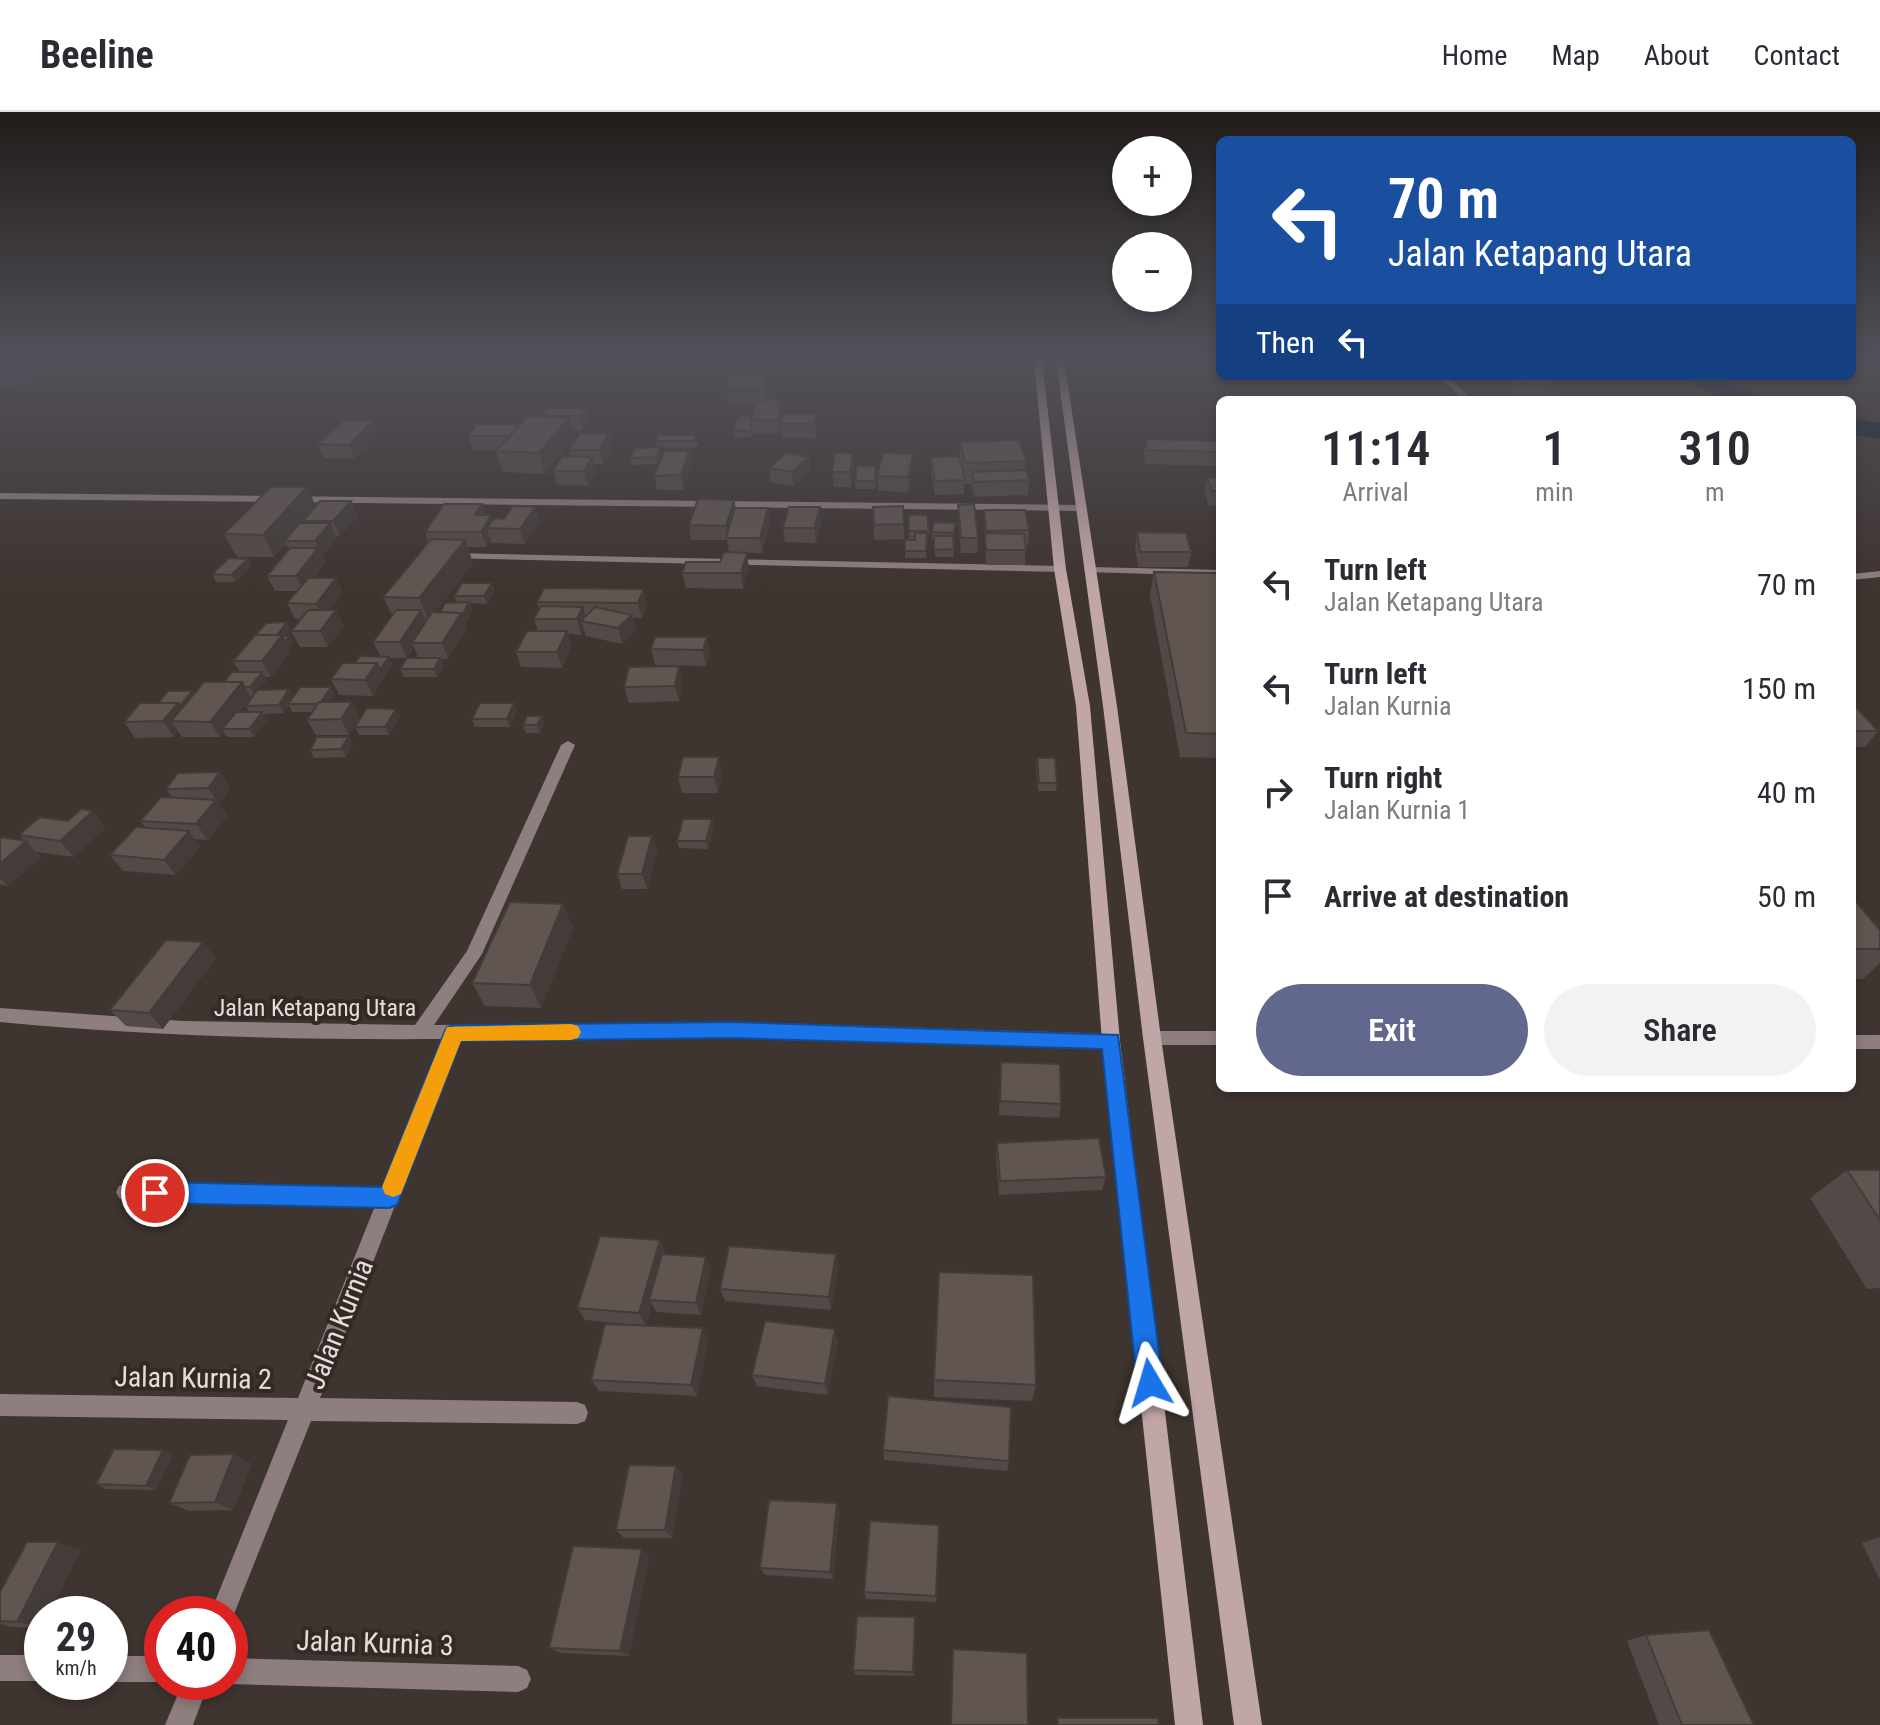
<!DOCTYPE html>
<meta charset="utf-8">
<style>
body{margin:0;font-family:"Roboto Condensed",sans-serif;background:#f2f2f3;color:#2b2b33;height:100vh;display:flex;flex-direction:column;font-size:30px;white-space:nowrap}
*{box-sizing:border-box;margin:0}
p{font-size:26px;color:#7c7c81}
.icon{flex:none;width:44px;height:44px;fill:none;stroke:currentColor;stroke-width:2;stroke-linecap:round;stroke-linejoin:round}
.map{position:relative;flex:1;overflow:hidden}
.sheet{position:absolute;left:1216px;top:284px;width:640px;height:696px;display:flex;flex-direction:column;background:#fff;border-radius:12px;box-shadow:0 4px 12px #0003}
.sheet>*{flex:none}
.top-card{position:absolute;left:1216px;top:24px;width:640px;height:244px;border-radius:12px;box-shadow:0 4px 12px #0003;background:#1a4fa0;color:#fff;overflow:hidden}
.controls{position:absolute;left:1112px;top:24px;display:grid;gap:16px}
.controls a{display:grid;place-items:center;width:80px;height:80px;border-radius:50%;background:#fff;box-shadow:0 4px 12px #0003;font-size:40px}
.speed{position:absolute;left:24px;top:1484px;display:flex;gap:16px;font-size:40px;font-weight:700;text-align:center}
.speed>*{display:grid;place-content:center;width:104px;height:104px;border-radius:50%;background:#fff;box-shadow:0 4px 12px #0003;line-height:1}
.speed small{font-size:20px;font-weight:400}
.speed .limit{border:12px solid #d22;background:#fff;color:#111}
.pin{position:absolute;display:grid;place-items:center;width:68px;height:68px;color:#fff;margin:-34px;border:4px solid #fff;border-radius:50%;box-shadow:0 2px 8px #0007}
.me{position:absolute;width:88px;margin:-44px;rotate:353deg;stroke-linejoin:round;filter:drop-shadow(0 0 6px #0008)}
.turn{display:flex;align-items:center;gap:28px;height:168px;padding:0 40px;font-size:36px}
.turn .icon{width:104px;height:104px;stroke-width:2.5}
.turn b{display:block;font-size:56px;line-height:68px}
.then{display:flex;align-items:center;height:76px;padding:0 40px;background:#0003;gap:16px;font-size:30px}
.eta{display:flex;justify-content:space-evenly;align-items:center;height:136px;text-align:center}
.eta b{font-size:48px;font-weight:600;line-height:56px}
.primary-button{display:flex;gap:16px;margin-top:auto;padding:16px 40px}
.primary-button a{flex:1;height:92px;border-radius:48px;background:#62678d;color:#fff;font-size:32px;font-weight:600;line-height:92px;text-align:center}
.primary-button a+a{background:#f2f2f3;color:#2b2b33}
ul{padding:0;list-style:none}
li{display:flex;align-items:center;gap:24px;height:104px;padding:0 40px}
li div{flex:1}
li b{display:block;font-size:30px}
li em{font-style:normal}
header{display:flex;align-items:center;gap:48px;box-sizing:border-box;height:112px;padding:0 40px;background:#fff;border-bottom:2px solid #e1e1e2}
header strong{font-size:38px}
nav{display:flex;gap:44px;margin-inline-start:auto;font-size:28px}
.map>svg:first-child{display:block}
</style>
<header>
<strong>Beeline</strong>
<nav><a>Home</a><a>Map</a><a>About</a><a>Contact</a></nav>
</header>
<div class="map">
<svg width="1880" height="1613" viewBox="0 0 1880 1613">
<rect width="100%" height="100%" fill="#3e3430"/>
<g fill="none" stroke-linecap="round" stroke-linejoin="round">
<path fill="#031d2e" fill-rule="evenodd" d="M1685,264h33l36,18 4,6h-33l-36,-19z
M1852,306l28,5v16l-28,-5z"/>
<path fill="#8f7e7f" fill-rule="evenodd" d="M1090,455l130,3v6l-134,-4 -2,-2z
M1880,459v6l-28,3v-6z"/>
<path fill="#8f7e7f" fill-rule="evenodd" d="M1439,264h9l24,24h-9z
M0,381l1079,12 5,3 -5,3 -1079,-12z
M450,441l610,13 6,3 -6,3 -614,-14v-4z
M568,629l7,4 -93,209 -48,71 344,-2 333,11 6,2 3,5 -3,5 -6,2 -333,-10 -318,1 -140,359 257,4 8,3 3,8 -3,8 -8,3 -266,-3 -81,203v-10h-20l78,-194 -288,-4v-22l298,4 77,-192 -249,-5 -7,-3 -3,-6 3,-6 7,-3 257,5 60,-149c-148,1 -296,-3 -443,-17v-14l182,13 233,4 52,-74 94,-206z
M1152,919h68v14h-68l-6,-2 -3,-5 3,-5z
M1852,923h28v14h-28z
M0,1543h42v26h-42z
M110,1544h52l1,26h-54z
M230,1546l288,8 9,4 4,9 -4,9 -9,4 -288,-8 -5,-2h5z
M183,1570h26l-16,43h-28z"/>
<path fill="#c1a6a7" fill-rule="evenodd" d="M1034,248h8l24,209 24,137 30,335 83,684h-28l-73,-684 -26,-335 -22,-137z
M1056,248h8l53,346 44,332 101,687h-28l-91,-687 -40,-332z"/>
</g>
<path fill="#534946" fill-rule="evenodd" d="M0,252h26l8,13 -15,10h-19z
M1488,264h59l5,9 -4,8 16,7h-50l2,-4h-2l-5,-11 1,-4 -9,1 -5,-6z
M769,271l-2,17 14,4 2,12 33,-2 2,14 -2,10h-33l-2,-11 -2,6h-27l-1,5h-16l-1,-7 18,-15 3,-12h-27l-2,-13z
M586,296l3,14 -6,8h-11l2,9 -29,35 -42,-2 -7,-21 1,-1h-24l-5,-14 52,-11 20,-8z
M373,309l5,13 -24,25 -30,-1 -6,-14z
M658,323l41,7 -3,6h-35l-4,16 -26,1 -1,-7 27,-11 -2,-6z
M1146,327l74,2v25l-75,-2 -1,-11z
M960,330l66,19 -1,9 4,10 -1,15 -54,2 -3,-13h-7v10l-29,1 -4,-24v-14l29,1z
M613,335l-10,17h-9l2,7 -8,15 -31,-1 -4,-14 17,-15 -2,-6z
M689,339l3,14 -9,25h-26l-3,-14z
M853,341l1,14 -3,20h-17l-2,-15z
M913,342v14l-5,24 -30,-1 -1,-15z
M809,345l1,15 -16,14 -23,-4 -2,-14z
M877,361l-2,16h-19l-1,-8z
M1207,366h13v28h-11l-5,-14z
M734,388l2,8h32l2,15 -8,30 -30,-1 17,16 -6,21 -57,-1 -4,-15 38,-11 9,-10 -2,-12h-36l-2,-15z
M351,389l7,15 -18,20h-5l1,2 -14,18 4,6 -12,16h22l7,15 -13,17 14,15 -16,22h-28l-9,-16 10,-12h-6l-8,-16 10,-12h-22l-8,-15 22,-26 -3,-6 -12,13h-37l-13,-23 92,-28z
M482,392l4,11 7,4h11l31,-12 5,14 -15,23 -33,-1 -2,-4 -4,8h-19l6,16 -37,49h4l17,-9 -3,-7 41,-6 -8,14 -17,-1 2,7 -7,14 2,4 -19,31h-7l3,7 -7,11h-33l-4,-8 18,-11 -4,-11 -7,11h-18l3,6 -19,32 -34,-1 -8,-16 24,-16 25,-7 -7,-14 19,-27 -9,-18 45,-55 -3,-10z
M958,393l20,33 -1,15h-16l-3,-34z
M903,394l1,33 -30,1 -1,-33z
M984,398l45,20 -1,15h-3v20h-39z
M908,403l21,16 -3,27h-21v-7l10,-11v-1h-6z
M821,410l-5,21 -31,-1 -2,-14z
M956,411l-3,17 1,17h-19l-1,-17 -2,-1v-7z
M1137,420l54,20 -3,15h-50l-3,-20z
M248,447l4,7 -16,16h-20l-4,-8z
M1154,460l66,16v170l-40,-1 -30,-162z
M544,476l103,17 -5,13h-9l3,12 -14,14 -36,-8 -2,-7 -3,6 -13,-1 3,12 -9,22 -41,-1 -5,-15 22,-21 -4,-12 5,-10 -2,-7z
M287,510l4,8 -4,6h3l4,7 -5,6 2,2 -20,26h-6l2,3 -8,9 35,7 37,-9 4,8 -5,7 30,15 -11,18h-33l-9,-15 5,-8h-20l-3,-7 -6,8 -20,1 4,6 -13,17h-27l-3,-5 -4,5h-38l-4,-6 -4,6 -39,1 -11,-16 34,-19 34,-12 2,3 30,-12 16,-10 -7,-11zM250,588l-4,6 3,6h-9z
M707,525l3,16 -4,13 -51,-1 -4,-16z
M682,569l-3,20 -50,2 -5,-16z
M1852,593l26,26 -13,16h-13z
M517,599l-7,16h-35l-3,-8z
M400,604l-11,19h-30l-4,-8z
M542,604l2,8 -4,9h-14l-3,-8z
M348,625l5,8 -7,12 -32,1 -4,-8z
M1037,646l20,25 -1,8h-18l-2,-25z
M722,661l-4,20h-36l-4,-16z
M230,676l-11,16 8,12 -19,24 -14,-1 6,8 -24,28 -53,-4 -13,-16 36,-27 -6,-7 32,-23 -6,-9z
M712,707l2,8 -6,22 -29,-1 -2,-7z
M106,715l-32,30 -38,-5 5,5 -33,29 -8,-1v-48l24,3 -5,-5z
M652,724l5,15 -10,38h-25l-5,-15z
M1852,785l28,33v33l-17,16h-11z
M563,792l10,24 -32,80 -56,-2 -13,-23z
M203,830l13,16 -53,71 -37,-3 -16,-16z
M1001,950l60,42 -2,14 -60,-3z
M997,1031l109,34 -4,13 -103,5 -3,-38z
M1847,1058h33v118l-13,1 -57,-91z
M660,1128l6,14 45,15 -10,46 -45,-3 -4,-8 -6,22 -61,-6 -8,-12z
M836,1142l2,13 -7,43 -106,-9 -5,-12z
M708,1228l-11,56 -98,-5 -8,-11z
M838,1229l-10,54 -71,-9 -5,-11z
M934,1268l102,5 -4,16 -98,-4z
M163,1338l10,5 -17,35 -50,-1 -10,-5z
M883,1338l126,11 -2,10 -123,-11z
M234,1342l18,10 -19,46 -44,1 -20,-8z
M683,1363l-11,63h-48l-8,-8z
M839,1400l-6,67 -68,-4 -5,-7z
M939,1413l-3,77 -70,-3 -2,-7z
M1880,1425v43l-18,-37z
M642,1437l7,8 -20,99 -69,-3 -11,-5z
M81,1438l-39,64v14l-31,-1 -11,-3v-32z
M915,1505l-1,59 -58,-1 -3,-5z
M1646,1523l108,90h-95l-32,-84z"/>
<path fill="#433c39" d="M26,252l8,13 -15,10 -8,-13z
M767,258l2,13 -2,20 -2,-13z
M781,292l2,14 -2,7 -1,-6 1,8 -2,6 -1,-13z
M586,296l3,14 -6,8 -3,-14z
M816,302l2,14 -2,10 -1,-14z
M569,306l5,21 -29,35 -6,-21z
M373,309l5,13 -24,25 -5,-14z
M609,321l4,14 -10,17 -4,-14z
M661,335l1,7 -5,10 -1,-7z
M689,339l3,14 -9,25 -2,-15z
M853,341l1,14 -3,20 -1,-15z
M913,342v14l-5,24v-15z
M592,345l4,14 -8,15 -4,-15z
M809,345l1,15 -16,14 -2,-14z
M307,375l10,22 -14,12 1,2 -20,18 2,3 -12,13 -11,-22z
M734,388l3,14 -9,24 -2,-12z
M351,389l7,15 -18,20 -7,-15z
M482,392l5,15 -12,-4z
M535,395l5,14 -15,23 -5,-15z
M820,395l1,15 -5,21 -2,-15z
M768,396l2,15 -8,30 -2,-15z
M491,403l5,14 -9,-1 3,11 -4,8 -5,-15z
M330,411l6,15 -14,18 4,6 -22,29 -8,-15 22,-28 -3,-7z
M465,428l8,23 -44,58 -10,-23z
M747,441l2,15 -6,21 -2,-16z
M248,447l4,7 -16,16 -5,-7z
M336,466l7,15 -20,26 -7,-15z
M492,471l3,7 -8,14 -3,-8z
M644,477l3,16 -5,13 -4,-15z
M469,490l3,8 -7,14 2,4 -19,31 -6,-16z
M583,495l4,15 -6,-1 3,8 -3,6 -4,-16z
M336,498l8,15 -16,22 -8,-16z
M421,498l7,15 -16,18 2,4 -7,11 -7,-16z
M632,503l4,15 -14,14 -4,-16z
M287,510l4,8 -7,9 6,-3 4,7 -5,6 2,2 -20,26 -9,-16 15,-25z
M567,519l4,15 -9,22 -5,-16z
M707,525l3,16 -4,13 -3,-16z
M389,545l3,7 -19,32 -8,-16 12,-17z
M440,546l4,8 -7,11 -3,-8z
M679,554l3,15 -3,20 -4,-15z
M262,560l5,8 -12,15 -5,-8z
M242,570l9,16 -25,31h-4l2,3 -4,5 -10,-15z
M331,575l4,8 -12,17 -4,-8z
M289,577l5,7 -11,17 -4,-8z
M192,579l6,8 -27,22 7,10 -4,6 -11,-16 15,-18z
M352,590l8,15 -11,18 -8,-16z
M514,591l3,8 -7,16 -3,-8z
M396,597l4,7 -11,19 -4,-8z
M262,600l5,8 -13,17 -5,-8z
M542,604l2,8 -4,9 -3,-8z
M348,625l5,8 -7,12 -5,-8z
M719,645l3,16 -4,20 -4,-16z
M220,660l10,16 -11,16 -11,-16z
M216,688l11,16 -19,24 -12,-16z
M93,699l13,16 -32,30 -14,-16z
M712,707l2,8 -6,22 -2,-8z
M189,719l11,16 -24,28 -12,-15z
M652,724l5,15 -10,38 -5,-15z
M26,729l15,16 -33,29 -8,-8v-14z
M563,792l10,24 -32,80 -11,-23z
M203,830l13,16 -53,71 -14,-16z
M660,1128l6,13 -13,47h-4l3,4 -6,22 -7,-13z
M836,1142l2,13 -7,43 -2,-13z
M706,1145l5,12 -10,46 -5,-12z
M703,1216l5,12 -11,56 -6,-11z
M835,1217l3,12 -10,54 -3,-11z
M163,1338l10,5 -17,35 -10,-4z
M234,1342l18,10 -19,46 -18,-8z
M676,1354l7,9 -11,63 -7,-8z
M837,1391l2,9 -6,67 -3,-7z
M58,1430l23,8 -32,64h-7v14l-25,-6z
M642,1437l7,8 -20,99 -9,-5z"/>
<path fill="#605551" stroke="#433c39" stroke-width="2" d="M0,252h26l-15,10h-11z
M767,258l-2,20 -39,1 4,-20z
M1516,264h31l5,9 -32,-2z
M1554,281l10,7h-42l-6,-4z
M774,286l7,6 -3,16 -27,-1 4,-16z
M548,296h38l-6,8h-41z
M786,302h30l-1,10h-34l-1,-5z
M528,304l41,2 -30,35 -43,-2z
M740,304h12l-2,15h-16v-8z
M344,308l29,1 -24,24 -31,-1z
M477,312h43l-10,12h-42z
M580,321h29l-10,17h-31z
M658,323h39l-2,6h-40z
M1146,327l74,2v11l-73,-2z
M1019,328l7,21 -61,2 -5,-21z
M661,335l-5,10 -26,1 5,-10z
M664,339h25l-8,24 -27,1z
M786,341l23,4 -17,15 -23,-4z
M835,341h18l-3,19h-18z
M883,341l30,1 -5,23 -31,-1z
M562,344l30,1 -8,14h-31z
M959,344l6,24 -30,1 -4,-24z
M857,354h19l-1,15h-20z
M1026,358l3,10 -55,2 -2,-10z
M1207,366h13v13h-8z
M271,375h36l-44,48 -39,-1z
M698,387l36,1 -8,26 -37,-1z
M320,389h31l-18,20h-30z
M444,392h38l-7,11h16l-10,17h-56z
M974,392l4,34h-17l-3,-33z
M513,394l22,1 -15,22 -33,-1 7,-10 10,1z
M903,394l1,18 -30,1 -1,-18z
M789,395h31l-6,21h-31z
M735,396h33l-8,30h-34z
M984,398h41l4,20 -43,1z
M908,403h19l2,16h-20z
M934,410l22,1 -2,10 -22,-1z
M300,411h30l-15,18h-31z
M1137,420l49,1 5,19h-51z
M915,421h12l-1,18h-21v-11h10z
M985,421l39,1 2,16h-40z
M934,424h19l1,13 -20,1z
M431,427l34,1 -46,58 -36,-1z
M290,436h28l-22,28h-29z
M724,440l23,1 -6,20h-59l4,-11h34z
M229,446l19,1 -17,16 -19,-1z
M1154,460l62,1 4,15v146l-34,-1z
M308,466h28l-20,26 -29,-1z
M462,471h30l-8,13h-30z
M544,476l100,1 -6,14 -101,-1z
M469,490l-7,14 -1,-3 -21,-1 5,-9z
M541,494l42,1 -6,12h-43z
M595,495l37,8 -14,13 -37,-7z
M308,498h28l-16,21h-29z
M396,498h25l-21,32h-27z
M432,500l29,1 -19,30h-30z
M287,510l-10,13h-21l10,-12z
M527,519h40l-10,21h-41z
M255,523h27l-20,26h-29z
M282,524h8l-5,5z
M655,525h52l-4,13 -52,-1z
M360,544l29,1 -9,12 -3,-6h-22z
M407,546h33l-6,11h-34z
M343,551h34l-12,17 -34,-1z
M679,554l-4,20 -51,1 5,-20z
M232,560h30l-12,15h-5l-3,-5h-18z
M204,570h38l-32,40 -39,-1z
M300,575h31l-10,15h-2l-2,2h-29z
M289,577l-10,16 -33,1 11,-16z
M168,579h24l-12,15 -2,-3h-20z
M319,590h33l-11,17 -34,1z
M140,591h38l-15,18 -39,1z
M480,591h34l-7,16h-35z
M1852,593h2l24,26h-26z
M367,596l29,1 -11,18h-30z
M236,600h26l-13,17h-27z
M527,604h15l-5,9h-14z
M317,625h31l-7,12 -31,1z
M683,645h36l-5,20h-36z
M1037,646h18l2,25h-18z
M220,660l-12,16 -42,1 12,-16z
M161,685l55,3 -20,24 -56,-3z
M81,697l12,2 -33,30 -41,-6 21,-18 28,4z
M683,707h29l-6,22h-29z
M136,715l53,4 -25,29 -54,-5z
M628,724h24l-10,38h-25z
M0,725l26,4 -26,23z
M1852,785l28,33v19h-28z
M510,790l53,2 -33,81 -58,-2z
M166,828l37,2 -54,71 -39,-3z
M1001,950l59,2 1,40 -61,-3z
M1099,1026l7,39 -106,4 -3,-38z
M1847,1058h33v50z
M600,1124l60,4 -21,73 -62,-5z
M729,1134l107,8 -7,43 -109,-8z
M662,1142l44,3 -10,46 -47,-3z
M939,1160l94,3 3,110 -102,-5z
M765,1209l70,8 -10,55 -73,-9z
M605,1212l98,4 -12,57 -100,-5z
M888,1284l123,11 -2,54 -126,-11z
M114,1337l49,1 -17,36 -50,-2z
M234,1342l-19,48 -46,1 21,-48z
M629,1353l47,1 -11,64h-49z
M769,1388l68,3 -7,69 -70,-4z
M870,1409l69,4 -3,71 -72,-4z
M27,1430h31l-41,80 -17,-1v-29z
M573,1434l69,3 -22,102 -71,-3z
M857,1504l58,1 -2,55 -60,-2z
M1709,1518l45,95h-72l-36,-90z
M953,1537l74,4 1,72h-77z
M1057,1606h101l1,7h-101z"/>
<linearGradient id="sky" x2="0" y2="1"><stop stop-color="#221d1a"/><stop offset="0.52" stop-color="#525059"/><stop offset="1" stop-color="#525059" stop-opacity="0"/></linearGradient>
<rect width="1880" height="474" fill="url(#sky)"/>
<path fill="#1a73e8" stroke="#114b97" stroke-width="2" d="M732,910l386,13 45,348 -4,9 -9,4 -9,-4 -4,-9 -35,-334 -370,-11 -271,3 -64,164 -8,3 -234,-5 -8,-3 -3,-7 3,-8 8,-3 227,5 62,-154 3,-6 7,-2z"/>
<path fill="#f59e0b" d="M571,912l7,2 3,6 -3,6 -7,2 -110,1 -60,153 -8,3 -8,-3 -3,-7 65,-160z"/>
<g text-anchor="middle" dominant-baseline="central" stroke-width="8" stroke-linejoin="round" paint-order="stroke">
<g font-size="24" fill="#e4dedb" stroke="#332a26">
<text x="315" y="896">Jalan Ketapang Utara</text>
</g>
<g font-size="28" fill="#e4dedb" stroke="#332a26">
<text transform="translate(339 1212) rotate(-68)">Jalan Kurnia</text>
<text transform="translate(193 1266) rotate(1)">Jalan Kurnia 2</text>
<text transform="translate(375 1531) rotate(2)">Jalan Kurnia 3</text>
</g>
</g>
</svg>
<div class="controls">
<a>+</a>
<a>−</a>
</div>
<div class="speed"><div>29<small>km/h</small></div><div class="limit">40</div></div>
<div class="pin" style="left:155px;top:1081px;background:#d93025"><svg class="icon" aria-label="arrive" viewBox="0 0 24 24"><path d="M6 21V4h12l-3 4 3 4H6"/></svg></div>
<svg class="me" style="left:1150px;top:1271px" viewBox="-20 -20 40 40"><path d="M0-17L14 15 0 8-14 15z" fill="#1a73e8" stroke="#fff" stroke-width="4"/></svg>
<div class="top-card">
<div class="turn"><svg class="icon" aria-label="left" viewBox="0 0 24 24"><path d="M17 20v-9H6M10 6l-5 5 5 5"/></svg><div><b>70 m</b>Jalan Ketapang Utara</div></div>
<div class="then">Then<svg class="icon" aria-label="left" viewBox="0 0 24 24"><path d="M17 20v-9H6M10 6l-5 5 5 5"/></svg></div>
</div>
<section class="sheet">
<div class="eta">
<div><b>11:14</b><p>Arrival</p></div>
<div><b>1</b><p>min</p></div>
<div><b>310</b><p>m</p></div>
</div>
<ul>
<li><svg class="icon" aria-label="left" viewBox="0 0 24 24"><path d="M17 20v-9H6M10 6l-5 5 5 5"/></svg><div><b>Turn left</b><p>Jalan Ketapang Utara</p></div><em>70 m</em></li>
<li><svg class="icon" aria-label="left" viewBox="0 0 24 24"><path d="M17 20v-9H6M10 6l-5 5 5 5"/></svg><div><b>Turn left</b><p>Jalan Kurnia</p></div><em>150 m</em></li>
<li><svg class="icon" aria-label="right" viewBox="0 0 24 24"><path d="M7 20v-9h11M14 6l5 5-5 5"/></svg><div><b>Turn right</b><p>Jalan Kurnia 1</p></div><em>40 m</em></li>
<li><svg class="icon" aria-label="arrive" viewBox="0 0 24 24"><path d="M6 21V4h12l-3 4 3 4H6"/></svg><div><b>Arrive at destination</b></div><em>50 m</em></li>
</ul>
<div class="primary-button"><a>Exit</a><a>Share</a></div>
</section>
</div>
